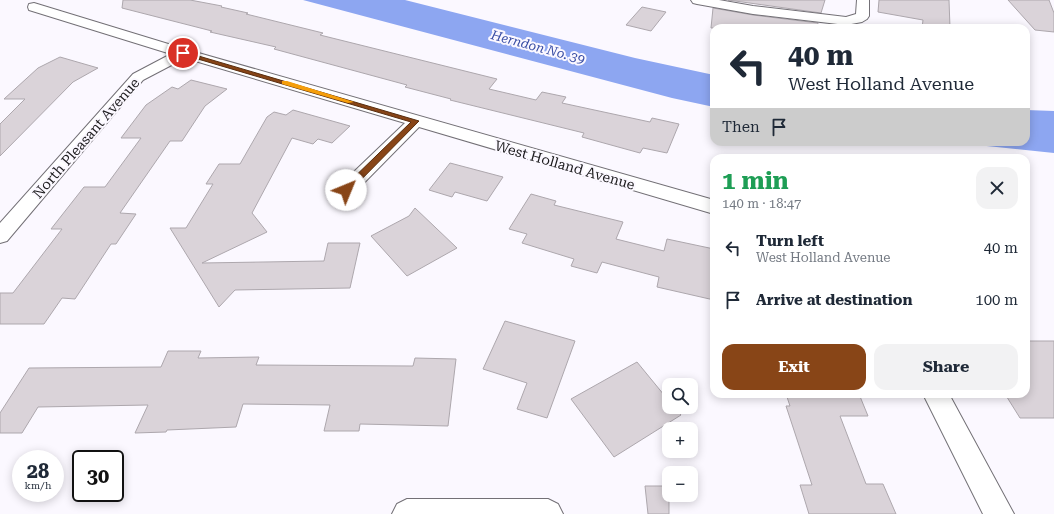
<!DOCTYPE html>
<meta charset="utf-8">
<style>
body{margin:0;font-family:"Roboto Serif",serif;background:#f2f2f3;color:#1f2937;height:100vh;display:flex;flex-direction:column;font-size:15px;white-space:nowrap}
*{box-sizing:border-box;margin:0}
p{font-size:13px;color:#747a83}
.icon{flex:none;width:22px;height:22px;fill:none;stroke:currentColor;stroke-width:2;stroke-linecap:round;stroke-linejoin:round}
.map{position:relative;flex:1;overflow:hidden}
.drawer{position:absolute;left:710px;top:154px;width:320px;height:244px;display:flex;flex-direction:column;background:#fff;border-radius:12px;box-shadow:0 2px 10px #0003}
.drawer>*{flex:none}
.top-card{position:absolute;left:710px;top:24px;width:320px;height:122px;border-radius:12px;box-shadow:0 2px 10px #0003;background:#fff;color:#1f2937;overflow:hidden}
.buttons{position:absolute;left:662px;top:378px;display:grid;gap:8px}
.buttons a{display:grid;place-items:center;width:36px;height:36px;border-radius:8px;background:#fff;box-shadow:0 2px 10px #0003;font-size:20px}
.speed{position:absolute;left:12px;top:450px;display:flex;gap:8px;font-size:20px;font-weight:700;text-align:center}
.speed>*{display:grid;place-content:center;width:52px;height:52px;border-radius:50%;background:#fff;box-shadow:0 2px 10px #0003;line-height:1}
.speed small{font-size:10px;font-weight:400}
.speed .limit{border:2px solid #111;border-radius:6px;background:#fff;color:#111}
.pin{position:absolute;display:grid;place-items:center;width:34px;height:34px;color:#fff;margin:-17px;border:2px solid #fff;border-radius:50%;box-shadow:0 1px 4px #0007}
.me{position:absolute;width:44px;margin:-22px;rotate:45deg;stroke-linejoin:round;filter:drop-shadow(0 0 3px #0008)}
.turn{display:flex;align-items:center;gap:14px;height:84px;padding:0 12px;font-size:18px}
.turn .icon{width:52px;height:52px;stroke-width:2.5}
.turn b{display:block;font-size:28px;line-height:34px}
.then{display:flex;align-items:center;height:38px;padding:0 12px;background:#0003;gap:8px;font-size:15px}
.round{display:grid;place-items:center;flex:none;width:42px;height:42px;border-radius:12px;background:#f2f2f3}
.headline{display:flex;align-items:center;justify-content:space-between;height:68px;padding:0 12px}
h1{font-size:24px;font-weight:700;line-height:30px;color:#1e9e55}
.cta{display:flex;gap:8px;margin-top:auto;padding:8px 12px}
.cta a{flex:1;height:46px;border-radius:12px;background:#884517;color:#fff;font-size:16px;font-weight:700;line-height:46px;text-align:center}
.cta a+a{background:#f2f2f3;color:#1f2937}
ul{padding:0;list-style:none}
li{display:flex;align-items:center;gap:12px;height:52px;padding:0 12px}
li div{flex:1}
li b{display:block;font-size:15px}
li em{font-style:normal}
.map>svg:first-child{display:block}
</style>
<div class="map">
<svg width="1054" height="514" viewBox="0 0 1054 514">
<rect width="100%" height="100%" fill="#fbf8ff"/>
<path fill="#8da6f1" d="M303,0h102l230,58 79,17v32l-42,-9z
M1026,110l28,1v42l-106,-11h78z"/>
<path fill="#dad3d9" stroke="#ada7ad" d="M123,0h67l32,6 -1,1 27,6 -2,1 77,19 -3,2 177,44 -8,10 47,11 6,-8 24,5 -4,6 88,19 2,-4 27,6 -12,29 -24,-5 -3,5 -58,-16 2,-4 -134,-33 1,-1 -46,-12 2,-2 -133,-36 2,-2 -66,-15 2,-1 -90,-23z
M728,0h97l-4,13z
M879,0h70l1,28h-28l1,-8 -45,-8z
M1008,0h41l5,13v19l-19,-2z
M642,7l24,5 -15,19 -25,-6z
M713,8l40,7 65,8 -1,5h-106z
M60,57l38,11 -25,14 -73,74v-32l25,-25h-21l34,-31z
M191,80l36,9 -22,17 -23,35h-12l-50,72 16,1 -20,30h-5l-36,55 -13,-1 -18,26h-44v-31h13l49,-64h-11l33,-42h21l36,-49h-20l25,-33 26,-18 6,2z
M293,110l57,16 -18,17 -14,-4 -5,5 -21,-6 -40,75 15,19 -65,31 122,-2 4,-18h32l-10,45 -115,2 -16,17 -49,-79h16l27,-44h-7l13,-20h21l27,-47 7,-5 12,3z
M450,163l53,14 -16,24 -32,-9 -3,5 -23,-7z
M531,194l25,7 -2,4 69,17 -7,17 48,12 3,-12 47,10v51l-57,-13 2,-10 -57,-15 -5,11 -26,-7 3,-7 -52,-16 5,-9 -18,-5z
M415,208l42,40 -50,28 -36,-40 38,-20z
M505,321l70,20 -28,77 -30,-9 10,-26 -44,-14z
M1026,341h28v77h-34l-15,-24h21z
M168,351h33l-3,7 61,-1 -3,8 157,1 2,-8 41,1 -8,67 -88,-2 -1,7h-35l6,-26 -87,-1 -7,23 -69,3 -1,2 -31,1 13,-28 -110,2 -16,26h-22v-20l29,-45 132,-1z
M637,362l32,39v6h5l7,8 -67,42 -43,-58z
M786,394h73l9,22h-28l26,68h17l13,30h-87l-9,-29h12l-26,-79h4z
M645,486h24v28h-21z"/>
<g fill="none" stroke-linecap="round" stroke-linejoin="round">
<defs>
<path id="minor" d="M691,0h28l34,6 93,11 10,-3 1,-14h12v16l-2,3 -5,3 -16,3 -93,-11 -56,-10 -4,-1z
M34,3l154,47 526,150v14l-295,-87 -66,67 -7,2 -7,-2 -2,-4 2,-4 66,-63 -220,-65 -42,22 -136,161 -7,2v-20l133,-149 38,-20 -142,-44 -1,-3 1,-3z
M923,394h26l65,120h-31z
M407,499h141l10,5 5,10h-171l5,-10z"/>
</defs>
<use href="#minor" stroke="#737076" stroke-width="2"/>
<use href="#minor" fill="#fff" fill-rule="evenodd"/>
</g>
<path fill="#884517" stroke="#582d0f" d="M181,52h4l234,69 -70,71h-6v-4l68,-66 -230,-68z"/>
<path fill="#f59e0b" d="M282,81h5l67,21 -6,1 -66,-19z"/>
<g text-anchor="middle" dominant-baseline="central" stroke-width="4" stroke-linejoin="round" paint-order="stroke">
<g font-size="13" font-style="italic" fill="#374ca4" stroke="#fbf8ff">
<text transform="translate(538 47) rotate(15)">Herndon No. 39</text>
</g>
<g font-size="14" fill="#1c1b1d" stroke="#fbf8ff">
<text transform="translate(86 138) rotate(-49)">North Pleasant Avenue</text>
<text transform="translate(565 165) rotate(16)">West Holland Avenue</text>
</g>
</g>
</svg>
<div class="buttons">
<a><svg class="icon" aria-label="search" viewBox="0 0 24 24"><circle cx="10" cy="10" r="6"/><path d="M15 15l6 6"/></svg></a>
<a>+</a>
<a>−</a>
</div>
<div class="speed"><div>28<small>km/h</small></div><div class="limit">30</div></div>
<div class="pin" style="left:183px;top:53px;background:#d93025"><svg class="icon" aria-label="arrive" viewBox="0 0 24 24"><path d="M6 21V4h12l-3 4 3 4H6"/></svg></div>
<svg class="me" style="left:346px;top:190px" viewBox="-20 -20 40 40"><circle r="19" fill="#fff"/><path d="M0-13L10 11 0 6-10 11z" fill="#884517"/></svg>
<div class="top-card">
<div class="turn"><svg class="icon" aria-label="left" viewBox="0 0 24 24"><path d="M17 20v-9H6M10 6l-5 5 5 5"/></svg><div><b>40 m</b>West Holland Avenue</div></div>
<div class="then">Then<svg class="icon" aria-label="arrive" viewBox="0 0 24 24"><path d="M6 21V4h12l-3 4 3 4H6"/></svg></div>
</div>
<section class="drawer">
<div class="headline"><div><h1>1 min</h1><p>140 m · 18:47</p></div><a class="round"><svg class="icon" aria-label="close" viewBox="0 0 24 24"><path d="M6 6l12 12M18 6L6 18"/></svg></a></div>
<ul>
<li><svg class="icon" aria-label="left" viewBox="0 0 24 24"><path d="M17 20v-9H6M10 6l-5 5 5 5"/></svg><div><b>Turn left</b><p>West Holland Avenue</p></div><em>40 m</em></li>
<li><svg class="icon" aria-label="arrive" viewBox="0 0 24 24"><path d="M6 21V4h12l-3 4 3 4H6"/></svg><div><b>Arrive at destination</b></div><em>100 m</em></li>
</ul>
<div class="cta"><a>Exit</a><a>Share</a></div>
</section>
</div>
